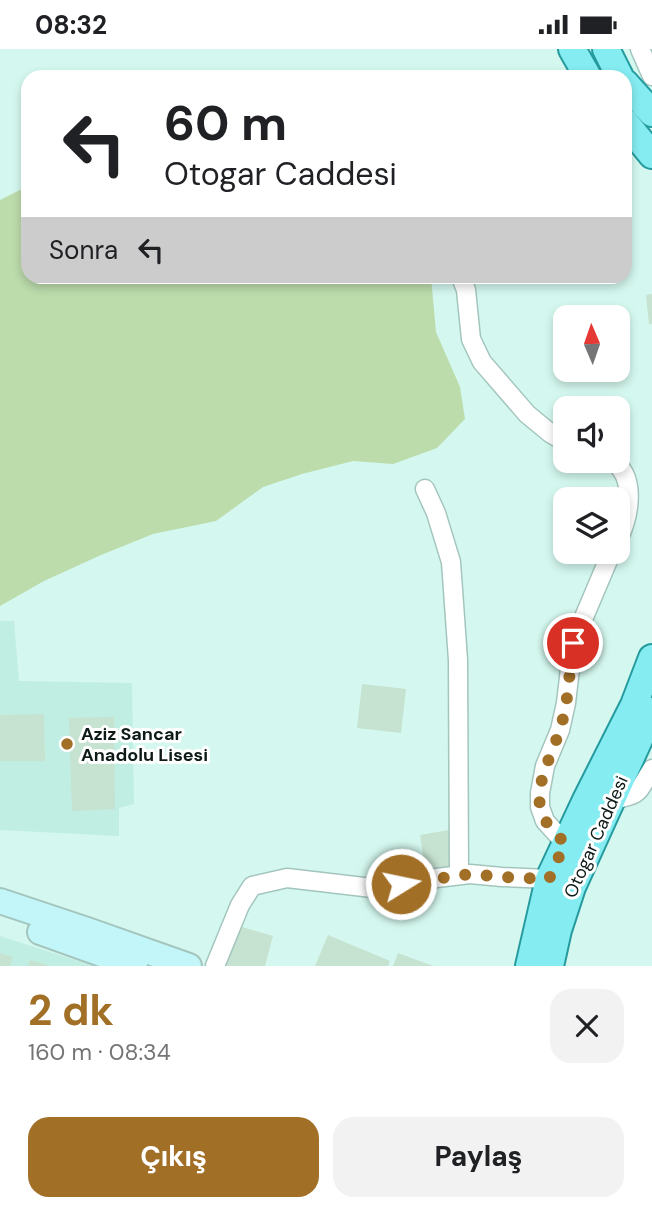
<!DOCTYPE html>
<html lang="tr">
<meta charset="utf-8">
<style>
body{margin:0;font-family:"DM Sans",sans-serif;background:#f2f2f2;color:#202124;height:100vh;display:flex;flex-direction:column;font-size:26px;white-space:nowrap}
*{box-sizing:border-box;margin:0}
p{font-size:23px;color:#757577}
.icon{flex:none;width:38px;height:38px;fill:none;stroke:currentColor;stroke-width:2;stroke-linecap:round;stroke-linejoin:round}
.map{position:relative;height:917px;overflow:hidden}
.sheet{display:flex;flex-direction:column;background:#fff;flex:1}
.sheet>*{flex:none}
.top-card{position:absolute;left:21px;top:21px;width:611px;height:214px;border-radius:21px;box-shadow:0 4px 10px #0003;background:#fff;color:#202124;overflow:hidden}
.needle{width:46px;rotate:358deg}
.fabs{position:absolute;left:553px;top:256px;display:grid;gap:14px}
.fabs a{display:grid;place-items:center;width:77px;height:77px;border-radius:14px;background:#fff;box-shadow:0 4px 10px #0003;font-size:35px}
.pin{position:absolute;display:grid;place-items:center;width:60px;height:60px;color:#fff;margin:-30px;border:4px solid #fff;border-radius:50%;box-shadow:0 2px 7px #0007}
.me{position:absolute;width:77px;margin:-38px;rotate:80deg;stroke-linejoin:round;filter:drop-shadow(0 0 5px #0008)}
.turn{display:flex;align-items:center;gap:24px;height:147px;padding:0 28px;font-size:32px}
.turn .icon{width:91px;height:91px;stroke-width:2.5}
.turn b{display:block;font-size:49px;line-height:60px}
.then{display:flex;align-items:center;height:66px;padding:0 28px;background:#0003;gap:14px;font-size:26px}
.round{display:grid;place-items:center;flex:none;width:74px;height:74px;border-radius:21px;background:#f2f2f2}
.head{display:flex;align-items:center;justify-content:space-between;height:119px;padding:0 28px}
h1{font-size:42px;font-weight:700;line-height:52px;color:#a26f26}
.action{display:flex;gap:14px;margin-top:auto;padding:14px 28px}
.action a{flex:1;height:80px;border-radius:21px;background:#a26f26;color:#fff;font-size:28px;font-weight:700;line-height:80px;text-align:center}
.action a+a{background:#f2f2f2;color:#202124}
.status{display:flex;justify-content:space-between;align-items:center;height:49px;padding:0 35px;background:#fff;direction:ltr}
.status svg{height:19px;fill:currentColor}
.map>svg:first-child{display:block}
</style>
<div class="status"><b>08:32</b><svg viewBox="0 0 49 12"><path d="M0 12V9h3v3zM5 12V6h3v6zM10 12V3h3v9zM15 12V0h3v12zM26 1h20v11H26zM47 4h2v5h-2z"/></svg></div>
<div class="map">
<svg width="652" height="917" viewBox="0 0 652 917">
<rect width="100%" height="100%" fill="#d4f8ef"/>
<path fill="#c1eee3" d="M0,572h14l5,60 113,2 2,121 -15,4v28l-119,-6z
M0,887l94,30h-94z"/>
<path fill="#bcdcac" d="M28,137v91h403l5,55 24,55 5,32 -28,29 -44,16 -40,-3 -51,13 -39,13 -47,34 -63,13 -52,21 -57,26 -44,25v-406z"/>
<path fill="#c6e2d0" d="M652,245v30h-3l-3,-29z
M362,635l44,5 -5,44 -44,-5z
M44,665l1,47h-45v-46z
M114,668l1,92 -43,2 -3,-93z
M449,781l5,41 -28,4 -6,-40z
M235,876l38,11 -8,30h-41z
M328,886l62,26 -2,5h-73z
M0,904l13,4 -3,9h-10z
M398,904l35,13h-40z
M30,911l17,5v1h-19z"/>
<g fill="none" stroke-linecap="round" stroke-linejoin="round">
<defs>
<path id="street" d="M640,0l12,27
M461,228l5,13 5,49 11,23 45,52 23,19 15,9
M611,411c27,16 18,57 7,80
M425,440l11,24 15,49 7,98 1,215
M612,751c30,-6 24,-6 40,-31
M565,794l-20,-22 -5,-14v-14l5,-27 15,-36 6,-27 7,-60 39,-92
M215,917l25,-61 12,-19 35,-8 94,11 39,-9 50,-6 32,3 47,2"/>
<path id="secondary" d="M0,852l87,29 102,36
M40,883l95,34"/>
<path id="primary" d="M572,0l16,28
M606,0l14,28
M625,34l27,30
M625,73l27,33
M529,917l20,-87 37,-79 48,-95 18,-47
M550,917l8,-36 14,-43 80,-176"/>
</defs>
<use href="#street" stroke="#a3c5bd" stroke-width="21"/>
<use href="#secondary" stroke="#a3c5bd" stroke-width="28"/>
<use href="#primary" stroke="#269b9f" stroke-width="30"/>
<use href="#street" stroke="#fff" stroke-width="18"/>
<use href="#secondary" stroke="#c2f6f8" stroke-width="24"/>
<use href="#primary" stroke="#85ecf1" stroke-width="26"/>
</g>
<g fill="none" stroke-linecap="round" stroke-linejoin="round">
<path stroke="#a26f26" stroke-width="12" stroke-dasharray="0 21.6" d="M401,835l69,-10 32,3 47,2 16,-36c-6,-6 -13,-12 -18,-20 -20,-28 5,-66 13,-94 9,-27 9,-58 13,-86"/>
</g>
<circle fill="#a26f26" stroke="#fff" stroke-width="2.5" cx="67" cy="695" r="7"/>
<g text-anchor="middle" dominant-baseline="central" stroke-width="6" stroke-linejoin="round" paint-order="stroke">
<g font-size="18" font-weight="bold" fill="#0d1a17" stroke="#fff" text-anchor="start">
<text x="81" y="685">Aziz Sancar<tspan x="81" dy="21">Anadolu Lisesi</tspan></text>
</g>
<g font-size="18" fill="#0d1a17" stroke="#fff">
<text transform="translate(596 788) rotate(-66)">Otogar Caddesi</text>
</g>
</g>
</svg>
<div class="fabs">
<a><svg class="needle" viewBox="-14 -14 28 28"><path d="M0-13l5 13h-10z" fill="#e53935"/><path d="M0 13l5-13h-10z" fill="#757577"/></svg></a>
<a><svg class="icon" aria-label="sound" viewBox="0 0 24 24"><path d="M4 9h4l5-4v14l-5-4H4zM17 9q2 3 0 6"/></svg></a>
<a><svg class="icon" aria-label="layers" viewBox="0 0 24 24"><path d="M12 4l9 5-9 5-9-5zM3 14l9 5 9-5"/></svg></a>
</div>
<div class="pin" style="left:573px;top:594px;background:#d93025"><svg class="icon" aria-label="arrive" viewBox="0 0 24 24"><path d="M6 21V4h12l-3 4 3 4H6"/></svg></div>
<svg class="me" style="left:401px;top:835px" viewBox="-20 -20 40 40"><circle r="17" fill="#a26f26" stroke="#fff" stroke-width="3"/><path d="M0-11L8 9 0 5-8 9z" fill="#fff"/></svg>
<div class="top-card">
<div class="turn"><svg class="icon" aria-label="left" viewBox="0 0 24 24"><path d="M17 20v-9H6M10 6l-5 5 5 5"/></svg><div><b>60 m</b>Otogar Caddesi</div></div>
<div class="then">Sonra<svg class="icon" aria-label="left" viewBox="0 0 24 24"><path d="M17 20v-9H6M10 6l-5 5 5 5"/></svg></div>
</div>
</div>
<section class="sheet">
<div class="head"><div><h1>2 dk</h1><p>160 m · 08:34</p></div><a class="round"><svg class="icon" aria-label="close" viewBox="0 0 24 24"><path d="M6 6l12 12M18 6L6 18"/></svg></a></div>
<div class="action"><a>Çıkış</a><a>Paylaş</a></div>
</section>
